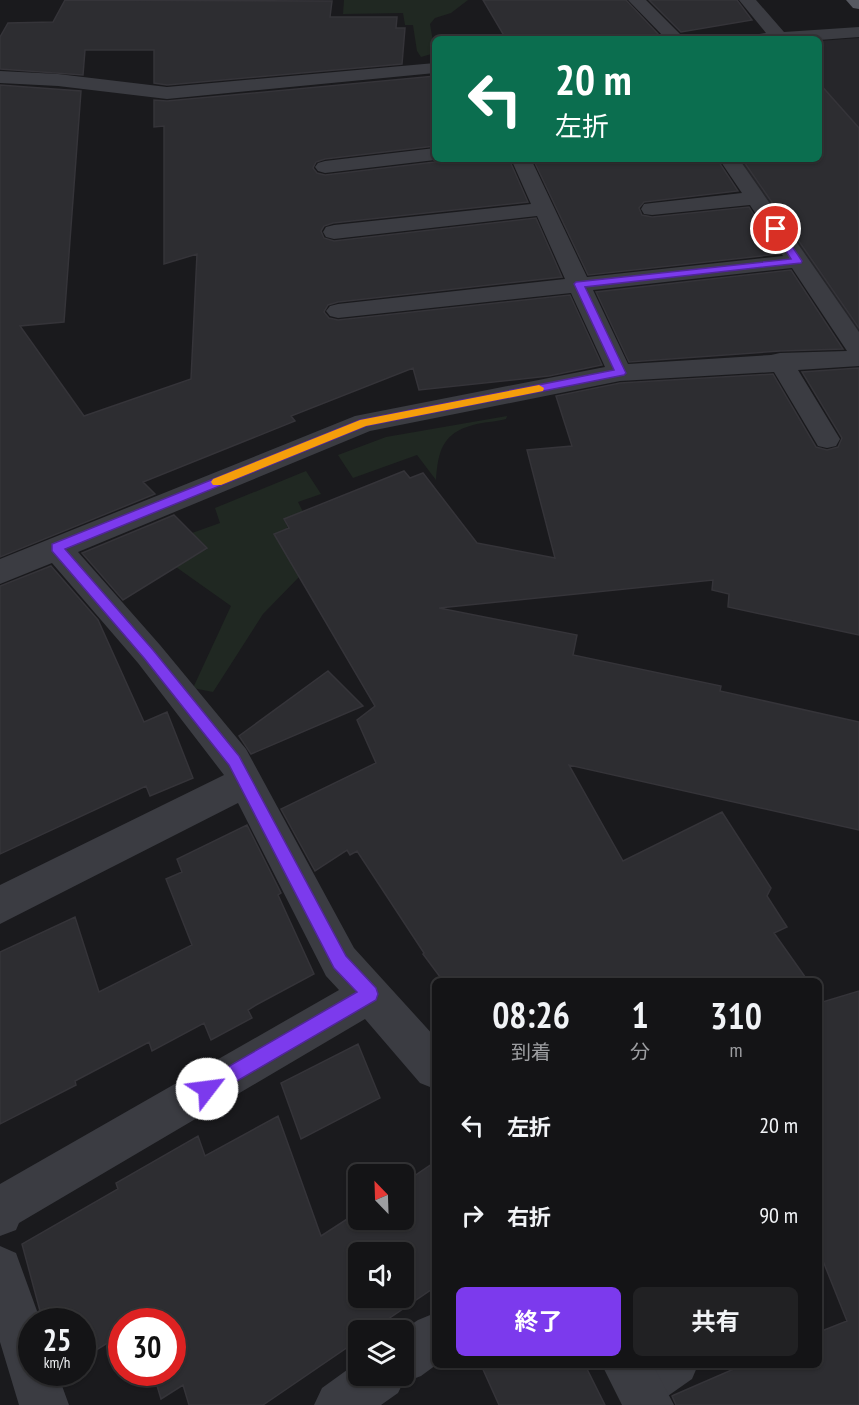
<!DOCTYPE html>
<html lang="ja">
<meta charset="utf-8">
<style>
body{margin:0;font-family:"PT Sans Narrow","Noto Sans JP",sans-serif;background:#212123;color:#f1f3f6;height:100vh;display:flex;flex-direction:column;font-size:22px;white-space:nowrap}
*{box-sizing:border-box;margin:0}
p{font-size:20px;color:#9d9ea1}
.icon{flex:none;width:33px;height:33px;fill:none;stroke:currentColor;stroke-width:2;stroke-linecap:round;stroke-linejoin:round}
.map{position:relative;flex:1;overflow:hidden}
.sheet{position:absolute;left:432px;top:978px;width:390px;height:390px;display:flex;flex-direction:column;background:#141416;border-radius:9px;box-shadow:0 2px 4px #0004,0 0 0 2px #333335}
.sheet>*{flex:none}
.top-card{position:absolute;left:432px;top:36px;width:390px;height:126px;border-radius:9px;box-shadow:0 2px 4px #0004,0 0 0 2px #333335;background:#0b6e4f;color:#fff;overflow:hidden}
.needle{width:39px;rotate:337deg}
.buttons{position:absolute;left:348px;top:1164px;display:grid;gap:12px}
.buttons a{display:grid;place-items:center;width:66px;height:66px;border-radius:9px;background:#141416;box-shadow:0 2px 4px #0004,0 0 0 2px #333335;font-size:30px}
.speed{position:absolute;left:18px;top:1308px;display:flex;gap:12px;font-size:30px;font-weight:700;text-align:center}
.speed>*{display:grid;place-content:center;width:78px;height:78px;border-radius:50%;background:#141416;box-shadow:0 2px 4px #0004,0 0 0 2px #333335;line-height:1}
.speed small{font-size:15px;font-weight:400}
.speed .limit{border:9px solid #d22;background:#fff;color:#111}
.pin{position:absolute;display:grid;place-items:center;width:51px;height:51px;color:#fff;margin:-26px;border:3px solid #fff;border-radius:50%;box-shadow:0 2px 6px #0007}
.me{position:absolute;width:66px;margin:-33px;rotate:60deg;stroke-linejoin:round;filter:drop-shadow(0 0 4px #0008)}
.turn{display:flex;align-items:center;gap:21px;height:126px;padding:0 24px;font-size:27px}
.turn .icon{width:78px;height:78px;stroke-width:2.5}
.turn b{display:block;font-size:42px;line-height:51px}
.eta{display:flex;justify-content:space-evenly;align-items:center;height:102px;text-align:center}
.eta b{font-size:36px;font-weight:700;line-height:42px}
.primary-button{display:flex;gap:12px;margin-top:auto;padding:12px 24px}
.primary-button a{flex:1;height:69px;border-radius:9px;background:#7c3aed;color:#fff;font-size:24px;font-weight:700;line-height:69px;text-align:center}
.primary-button a+a{background:#212123;color:#f1f3f6}
ul{padding:0;list-style:none}
li{display:flex;align-items:center;gap:18px;height:90px;padding:0 24px}
li div{flex:1}
li b{display:block;font-size:22px}
li em{font-style:normal}
.map>svg:first-child{display:block}
</style>
<div class="map">
<svg width="859" height="1405" viewBox="0 0 859 1405">
<rect width="100%" height="100%" fill="#1a1a1d"/>
<path fill="#26262a" d="M859,38v297l-123,-176h83v-118z"/>
<path fill="#202822" d="M344,0h124l-17,13 -16,5 -5,6 5,29 -14,4 -4,-6 -4,-26h-8l-2,-12 -60,1z
M507,416l-1,3c-11,3 -23,3 -33,6 -31,8 -35,27 -37,55l-19,-25 -64,23 -15,-23 48,-18z
M306,471l15,23 -23,8 5,10 -19,8c11,18 6,39 15,57l-36,37 -50,78 -20,-4 38,-82 -55,-39 31,-18 -15,-16 28,-10 -5,-15z"/>
<path fill="#2d2d31" stroke="#353439" stroke-width="1.5" fill-rule="evenodd" d="M65,0l267,1 -2,16h67l-1,11h9l-3,36 -235,21 -13,-2v-33h-69l-2,25 -83,-6v-32l8,-14 45,-1z
M483,0h143l34,36 -20,3h-134z
M649,0h88l15,20 -71,12z
M435,76v70l-110,13 -9,3 -3,6 4,5 8,2 110,-13 6,-3h68l19,43 -195,21 -9,3 -3,5 3,7 10,3 202,-23 26,59 -224,25 -10,3 -4,7 5,6 9,2 232,-25 32,70 -53,11 -130,14 -6,-22 -122,48 4,5 -152,61 12,12 -155,63v-472l81,6 -17,231 -44,4 64,90 107,-37 6,-125 -33,10v-138l-10,1v-27l13,1z
M819,83l40,45v200l-117,-169h77z
M533,159h184l21,32 -94,11 -5,6 3,7 10,2 97,-10 30,47 -191,21z
M791,270l52,79 -63,2 -151,11 -33,-70z
M859,368v267l-131,-28 1,-13 -17,-4 1,-10 -274,28 138,27 -4,20 148,31 -1,5 139,31v108l-290,-65 54,96 99,-49 49,76 -4,8 20,31 -13,6 34,48h-365l-20,-27 1,-1 -67,-102 -7,4 -3,-5 -32,21 -34,-62 95,-46 -19,-43 18,-14 -101,-172 15,-6 -5,-9 120,-48 6,7 13,-5 54,70 78,15 -28,-108 45,-4 -16,-50 64,-13 153,-9 43,73 11,3 11,-3 4,-9 -40,-66z
M174,515l33,33 -84,52 -41,-47z
M51,566l47,54 46,102 23,-10 26,66 -43,18 -4,-10 -146,68v-268z
M328,671l35,35 -112,48 -12,-18z
M247,825l34,68 -3,2 36,79 -58,31 -8,5 4,8 -41,22 -7,-17 -52,28 -3,-9 -74,39 1,4 -76,39v-172l75,-35 24,75 93,-47 -26,-66 16,-7 -5,-13z
M859,991v414h-183l-4,-9 2,-1 69,-30h76v-33l28,-11 -28,-70v-248z
M358,1044l22,54 -79,41 -20,-56z
M278,1116l43,120 37,-24v8h46v-37l31,-21v125l-63,43h-14v10l-95,65h-74l-6,-20 -22,14 -8,-27h19v-50h-50v12l-40,25v-37h-39l-21,-78 96,-55 -2,-6 82,-47 7,20zM358,1252h46v46h-46z
M481,1365h104l20,40h-106z"/>
<g fill="none" stroke-linecap="round" stroke-linejoin="round">
<path fill="#3b3c42" fill-rule="evenodd" d="M644,1365h54l-6,14 -37,26h-28l-6,-14 6,-14z"/>
<path fill="#3b3c42" fill-rule="evenodd" d="M628,0h18l39,39h-19z
M739,0h17l28,32 75,-5v10l-40,3 -69,-1 3,-4 13,-2z
M435,63v10l-268,26 -109,-13 -58,-3v-12l58,3 109,13z
M435,148v11h4l-4,1 -110,13 -7,-2 -3,-4 3,-4 7,-2z
M511,159h20l56,118 196,-21 -33,-51 -98,10 -8,-1 -3,-5 3,-5 8,-1 90,-10 -23,-34h20l120,173v34l-61,4 42,69 -4,7 -9,2 -9,-2 -44,-74 -154,9 -250,50 -292,121 82,93 86,104 108,199 81,89v52l-15,-6 -55,-64 -346,204 -3,7 -16,6v-52l339,-194 -13,-14 -88,-173 -238,121v-39l224,-110 -86,-112 -86,-100 -52,21v-25l355,-143 250,-49 -34,-74 -233,25 -8,-2 -4,-5 4,-5 8,-2 227,-25 -28,-63 -203,23 -8,-2 -3,-5 3,-5 8,-2 197,-21zM792,268l55,83 -67,2 -9,2 -143,9 -35,-74z
M0,1246l16,7 25,69h-9v50h25l12,33h-50l-19,-63z
M435,1313l1,52 -15,11 -18,7 -5,10 -17,12h-67l8,-17 36,-26v14h46l-1,-46 15,-10z
M602,1365h51l21,40h-52z"/>
<path fill="#575961" fill-rule="evenodd" d="M846,0h13v9l-6,-1z"/>
</g>
<path fill="#7c3aed" stroke="#51269a" stroke-width="1.5" d="M773,227h6l23,34 -1,2 -216,24 41,86 -2,2 -258,51 -301,123 88,101 86,106 107,200 30,32 2,6 -2,6 -163,95 -6,2 -7,-2 -2,-6 2,-6 157,-91 -23,-24 -105,-203 -85,-107 -92,-107v-7l308,-124 254,-50 -40,-86 2,-2 215,-23 -19,-30z"/>
<path fill="#f59e0b" d="M539,385l5,3 -1,3 -177,35 -145,59h-8l-2,-3 2,-3 147,-59z"/>
</svg>
<div class="buttons">
<a><svg class="needle" viewBox="-14 -14 28 28"><path d="M0-13l5 13h-10z" fill="#e53935"/><path d="M0 13l5-13h-10z" fill="#9d9ea1"/></svg></a>
<a><svg class="icon" aria-label="sound" viewBox="0 0 24 24"><path d="M4 9h4l5-4v14l-5-4H4zM17 9q2 3 0 6"/></svg></a>
<a><svg class="icon" aria-label="layers" viewBox="0 0 24 24"><path d="M12 4l9 5-9 5-9-5zM3 14l9 5 9-5"/></svg></a>
</div>
<div class="speed"><div>25<small>km/h</small></div><div class="limit">30</div></div>
<div class="pin" style="left:776px;top:229px;background:#d93025"><svg class="icon" aria-label="arrive" viewBox="0 0 24 24"><path d="M6 21V4h12l-3 4 3 4H6"/></svg></div>
<svg class="me" style="left:207px;top:1089px" viewBox="-20 -20 40 40"><circle r="19" fill="#fff"/><path d="M0-13L10 11 0 6-10 11z" fill="#7c3aed"/></svg>
<div class="top-card">
<div class="turn"><svg class="icon" aria-label="left" viewBox="0 0 24 24"><path d="M17 20v-9H6M10 6l-5 5 5 5"/></svg><div><b>20 m</b>左折</div></div>
</div>
<section class="sheet">
<div class="eta">
<div><b>08:26</b><p>到着</p></div>
<div><b>1</b><p>分</p></div>
<div><b>310</b><p>m</p></div>
</div>
<ul>
<li><svg class="icon" aria-label="left" viewBox="0 0 24 24"><path d="M17 20v-9H6M10 6l-5 5 5 5"/></svg><div><b>左折</b></div><em>20 m</em></li>
<li><svg class="icon" aria-label="right" viewBox="0 0 24 24"><path d="M7 20v-9h11M14 6l5 5-5 5"/></svg><div><b>右折</b></div><em>90 m</em></li>
</ul>
<div class="primary-button"><a>終了</a><a>共有</a></div>
</section>
</div>
